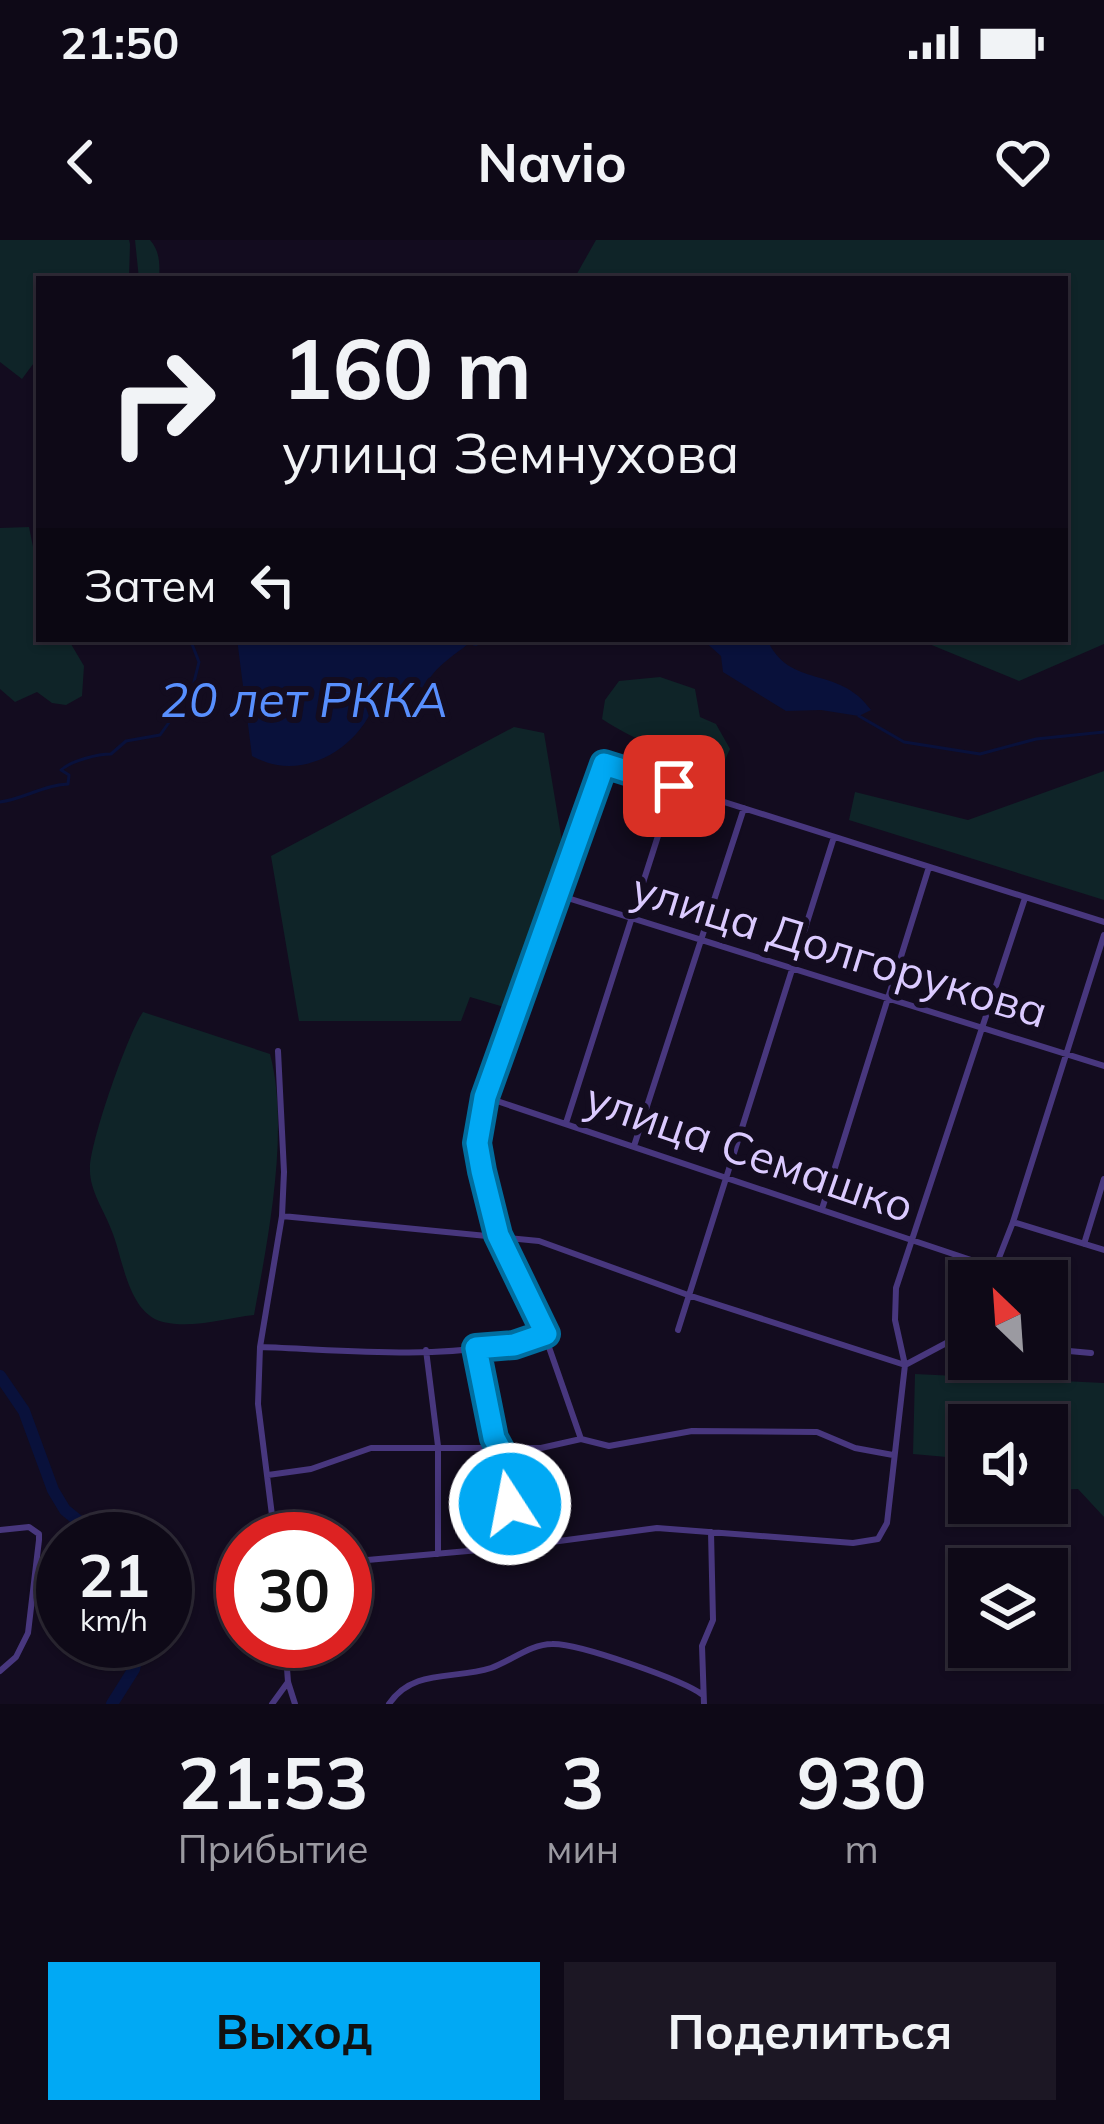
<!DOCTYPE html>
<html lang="ru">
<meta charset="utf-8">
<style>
body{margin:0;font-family:Mulish,sans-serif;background:#1c1724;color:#f1f3f6;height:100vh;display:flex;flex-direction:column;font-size:45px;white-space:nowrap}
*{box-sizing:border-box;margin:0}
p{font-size:39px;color:#9b9aa1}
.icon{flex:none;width:66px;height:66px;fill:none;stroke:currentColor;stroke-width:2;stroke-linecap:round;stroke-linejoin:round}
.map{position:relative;height:1464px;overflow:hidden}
.side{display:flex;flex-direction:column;background:#0e0917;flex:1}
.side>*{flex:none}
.top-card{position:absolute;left:36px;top:36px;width:1032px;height:366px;border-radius:0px;box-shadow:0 3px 9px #0004,0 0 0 3px #2e2a36;background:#0e0917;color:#f1f3f6;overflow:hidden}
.needle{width:78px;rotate:335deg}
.controls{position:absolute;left:948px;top:1020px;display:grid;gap:24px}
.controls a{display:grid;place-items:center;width:120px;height:120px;border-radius:0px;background:#0e0917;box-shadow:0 3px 9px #0004,0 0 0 3px #2e2a36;font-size:60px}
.speed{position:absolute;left:36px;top:1272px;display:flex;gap:24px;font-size:60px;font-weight:700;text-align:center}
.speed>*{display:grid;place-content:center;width:156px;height:156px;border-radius:50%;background:#0e0917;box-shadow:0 3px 9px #0004,0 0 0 3px #2e2a36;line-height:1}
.speed small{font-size:30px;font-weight:400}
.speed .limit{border:18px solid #d22;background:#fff;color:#111}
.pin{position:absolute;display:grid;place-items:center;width:102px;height:102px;color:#fff;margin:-51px;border-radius:24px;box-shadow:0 6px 18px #0006}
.me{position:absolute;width:132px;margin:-66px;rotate:349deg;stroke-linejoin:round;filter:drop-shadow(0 0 9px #0008)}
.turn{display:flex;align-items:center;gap:42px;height:252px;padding:0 48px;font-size:54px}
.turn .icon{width:156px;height:156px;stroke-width:2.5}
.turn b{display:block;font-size:84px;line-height:102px}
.then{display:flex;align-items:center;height:114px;padding:0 48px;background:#0003;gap:24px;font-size:45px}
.eta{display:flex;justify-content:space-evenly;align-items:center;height:204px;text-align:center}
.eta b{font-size:72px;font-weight:700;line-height:84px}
.cta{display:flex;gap:24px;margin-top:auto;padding:24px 48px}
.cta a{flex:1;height:138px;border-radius:0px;background:#01a9f4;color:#111;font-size:48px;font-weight:700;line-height:138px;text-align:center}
.cta a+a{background:#1c1724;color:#f1f3f6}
.status{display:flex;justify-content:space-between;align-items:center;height:84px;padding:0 60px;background:#0e0917;direction:ltr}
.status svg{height:33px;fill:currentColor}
header{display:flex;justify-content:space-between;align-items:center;height:156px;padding:0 48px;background:#0e0917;font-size:54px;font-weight:700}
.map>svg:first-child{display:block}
</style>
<div class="status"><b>21:50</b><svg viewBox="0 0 49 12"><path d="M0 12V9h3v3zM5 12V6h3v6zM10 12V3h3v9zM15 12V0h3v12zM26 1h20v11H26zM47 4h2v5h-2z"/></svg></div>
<header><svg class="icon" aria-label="back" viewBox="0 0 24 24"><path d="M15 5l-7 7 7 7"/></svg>Navio<svg class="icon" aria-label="heart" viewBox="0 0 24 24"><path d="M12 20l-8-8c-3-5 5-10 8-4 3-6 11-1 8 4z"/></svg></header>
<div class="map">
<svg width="1104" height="1464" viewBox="0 0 1104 1464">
<rect width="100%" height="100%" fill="#130c1f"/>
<path fill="#0f2428" d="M0,0h129l1,4 -1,35h-90v77l-17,23 -22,-17z
M135,0h15c10,11 10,25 9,39h-20z
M596,0h508v404l-85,37 -102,-42h148v-360h-491z
M29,287l10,49v63h29l16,27 -2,30 -16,9 -14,-2 -15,-11 -22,10 -15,-13v-161z
M660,437l35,12 5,28 16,7 14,25 -6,13c-20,3 -29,-5 -48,-11 -35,-11 -41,-11 -74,-32l3,-19 14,-19z
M514,487l30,6 19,114 -52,162 -41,-12 -9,24h-162l-28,-165z
M1104,531v129l-255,-80 6,-28 113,28z
M143,772l127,42c20,75 -2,185 -16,261 -29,3 -61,14 -91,7 -36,-9 -40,-66 -52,-93 -7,-19 -22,-39 -21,-61 0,-26 38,-135 53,-156z
M915,1134l189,9v134l-26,-28 -31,1v-65h-78v34l-56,-5z"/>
<path fill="#09113b" d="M237,399h253l-14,7 -8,-2c-16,13 -38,26 -43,45l-15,-7 -32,11c-13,53 -75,92 -126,63z
M702,399h65c22,51 71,25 104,71l-12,6 -38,-6 -35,1 -63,-39 -2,-16z"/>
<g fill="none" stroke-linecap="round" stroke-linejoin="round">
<path stroke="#09113b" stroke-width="3" d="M859,476l45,26 76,12 56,-15 68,-7
M0,562c24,-3 43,-17 68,-18l1,-9 -8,-5c11,-10 38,-16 50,-16l15,-13 34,-6 10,-14 4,-19 19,-16 6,-24 -7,-18 -15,-5"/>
<path stroke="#09113b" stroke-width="12" d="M0,1136l24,35 29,79 12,20 36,29
M112,1464l22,-35 8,-28"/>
<path stroke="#48377e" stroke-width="6" d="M558,655l546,171
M485,857l510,171 18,-46 91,-287
M566,883l108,-337
M634,906l110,-338
M822,969l107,-342
M282,976l257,25 149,54 217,70 47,-25 17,2
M1013,982l91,28
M1084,1004l20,-65
M678,1090l156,-493
M260,1107c93,3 197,16 286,-13
M476,1108l18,90 12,22 8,87
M1047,1109l44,4
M426,1110l12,96v108
M581,1199l-45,-129 -38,-75 -21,-92 8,-46 119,-333 500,158
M268,1235l43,-6 60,-21h170l40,-9 28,7 83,-15 125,1 38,16 38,7
M0,1290l29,-3 10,7v6l-11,93 -12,24 -16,14
M275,1299l-17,-135 2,-57 22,-131 2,-44 -6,-121
M345,1322l169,-15 143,-19 196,15 25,-4 9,-16 18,-158 -10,-45 1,-32 129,-390
M285,1401l3,41 7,22
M272,1464l16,-22
M389,1464c24,-36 66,-24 102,-36 20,-7 40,-24 61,-24 26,-1 131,36 151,51
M704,1464l-2,-58 11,-26 -2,-88"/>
</g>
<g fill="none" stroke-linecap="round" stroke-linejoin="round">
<defs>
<path id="route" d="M510,1264l-4,-44 -12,-22 -18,-90 38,-3 32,-11 -48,-99 -16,-64 -5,-28 8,-46 119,-333 70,22"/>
</defs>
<use href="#route" stroke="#016e9f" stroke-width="30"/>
<use href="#route" stroke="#01a9f4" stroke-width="21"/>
</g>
<g text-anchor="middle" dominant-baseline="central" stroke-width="12" stroke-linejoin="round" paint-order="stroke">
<g font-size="45" fill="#dbcaff" stroke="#130c1f">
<text transform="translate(840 709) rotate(17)">улица Долгорукова</text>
<text transform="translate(750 911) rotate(19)">улица Семашко</text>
</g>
<g font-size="48" font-style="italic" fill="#588ffe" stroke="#130c1f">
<text x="304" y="459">20 лет РККА</text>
</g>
</g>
</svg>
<div class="controls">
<a><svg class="needle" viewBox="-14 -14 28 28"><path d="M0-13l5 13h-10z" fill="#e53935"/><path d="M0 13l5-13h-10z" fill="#9b9aa1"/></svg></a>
<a><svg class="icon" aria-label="sound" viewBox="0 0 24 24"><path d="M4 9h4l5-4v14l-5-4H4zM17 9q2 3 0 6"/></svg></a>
<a><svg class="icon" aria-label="layers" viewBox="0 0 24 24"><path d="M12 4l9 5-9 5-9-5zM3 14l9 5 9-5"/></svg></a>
</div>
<div class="speed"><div>21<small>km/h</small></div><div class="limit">30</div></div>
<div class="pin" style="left:674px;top:546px;background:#d93025"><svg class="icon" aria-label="arrive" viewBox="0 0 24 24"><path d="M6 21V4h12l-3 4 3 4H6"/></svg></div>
<svg class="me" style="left:510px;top:1264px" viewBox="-20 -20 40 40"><circle r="17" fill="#01a9f4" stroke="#fff" stroke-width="3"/><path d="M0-11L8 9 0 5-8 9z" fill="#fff"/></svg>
<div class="top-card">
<div class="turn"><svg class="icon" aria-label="right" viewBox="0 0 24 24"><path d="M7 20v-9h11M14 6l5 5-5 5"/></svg><div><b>160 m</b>улица Земнухова</div></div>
<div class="then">Затем<svg class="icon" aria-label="left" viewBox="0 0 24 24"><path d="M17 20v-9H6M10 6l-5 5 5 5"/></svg></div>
</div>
</div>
<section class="side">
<div class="eta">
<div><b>21:53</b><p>Прибытие</p></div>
<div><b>3</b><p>мин</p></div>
<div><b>930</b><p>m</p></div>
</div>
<div class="cta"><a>Выход</a><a>Поделиться</a></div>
</section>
